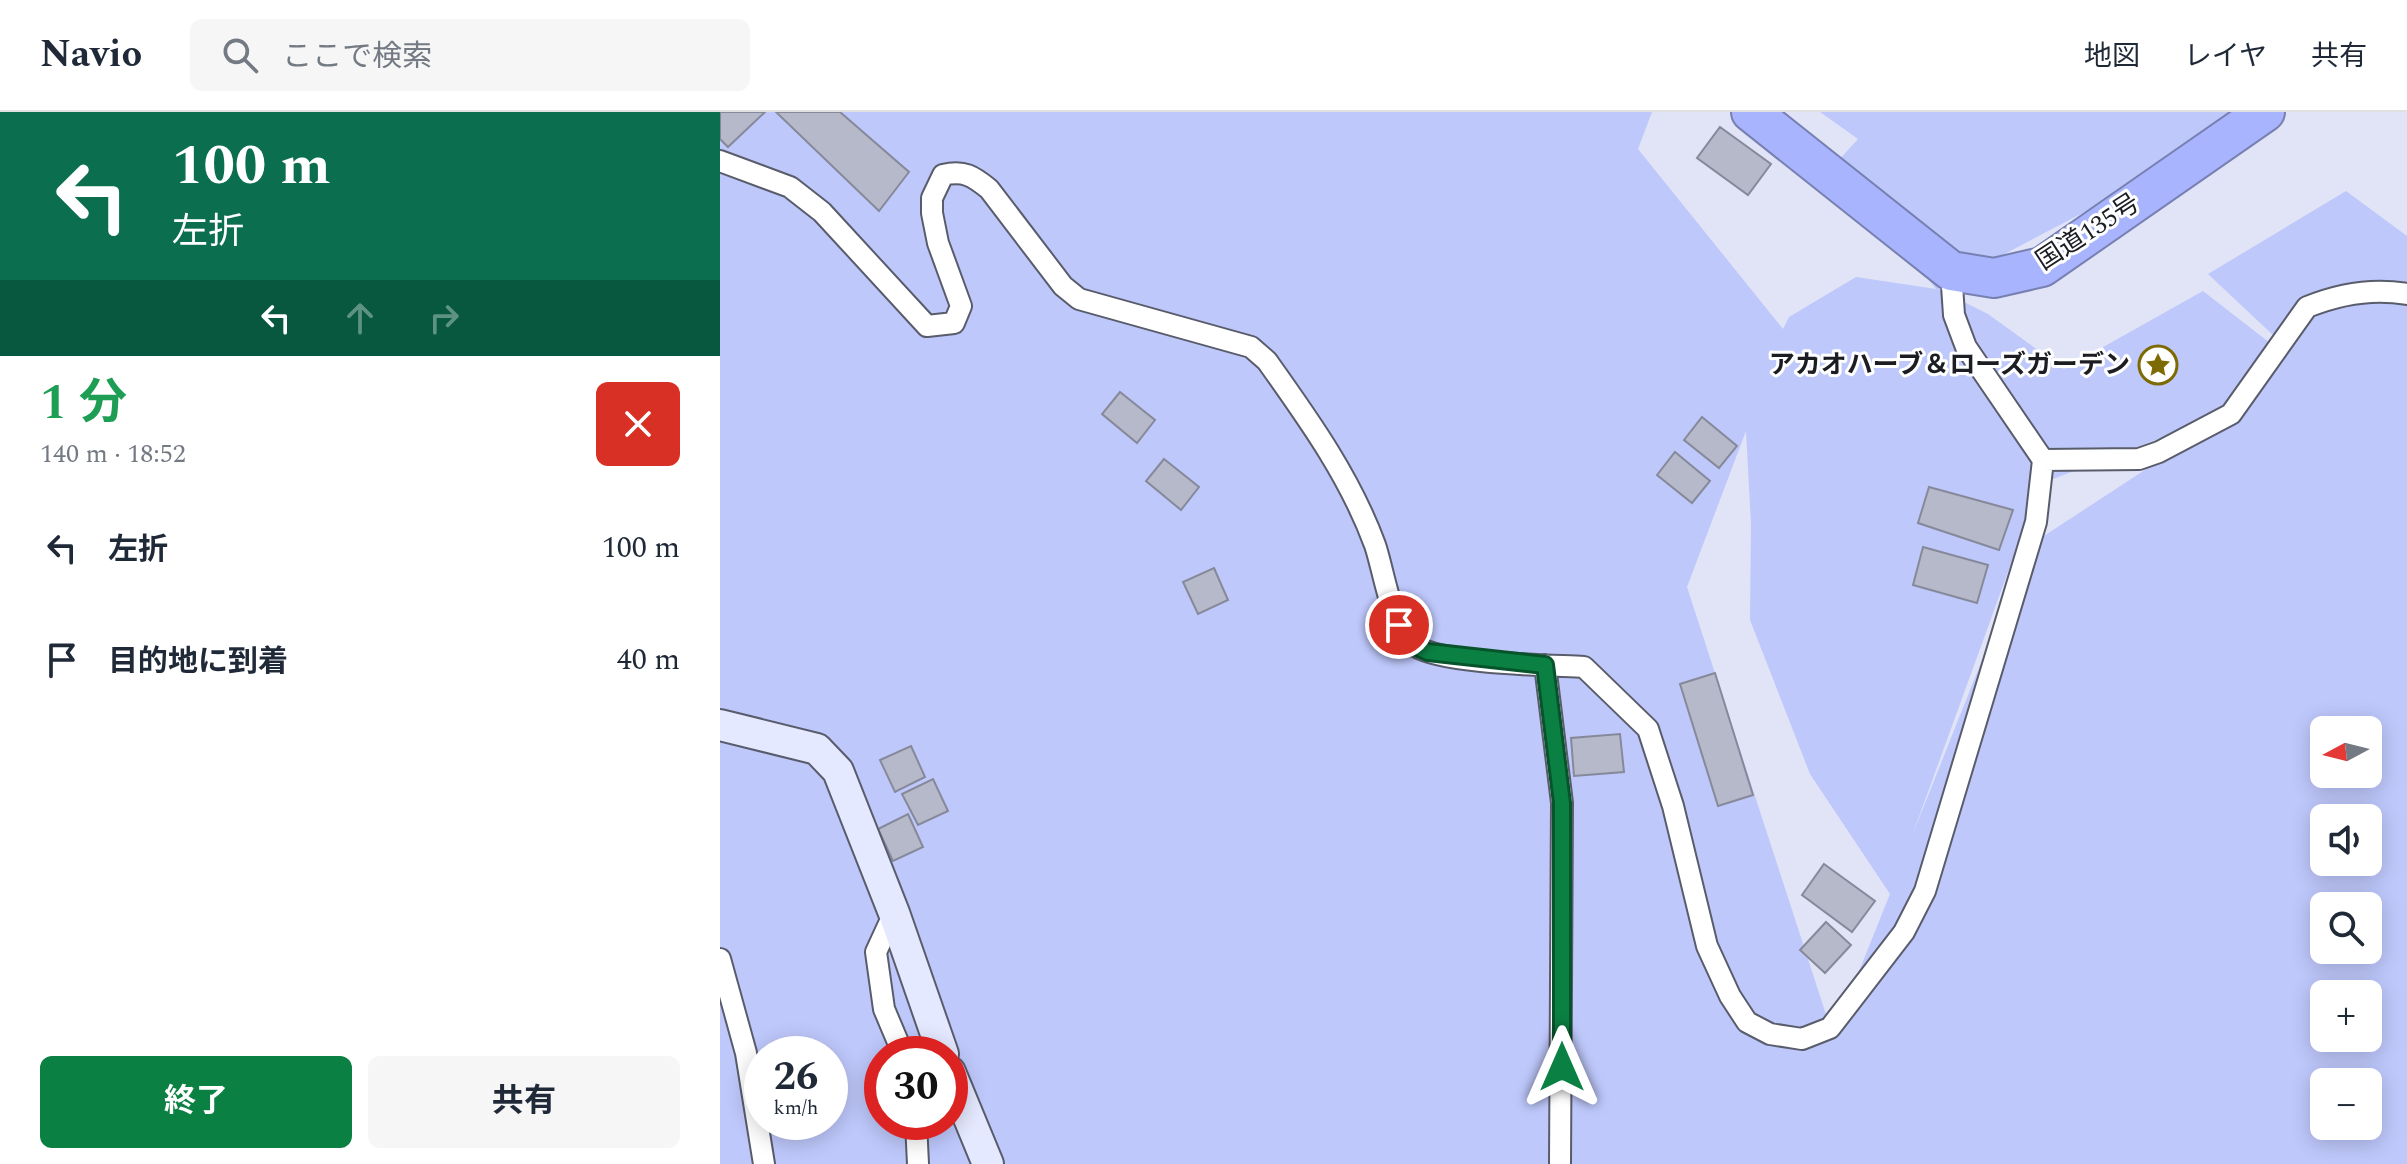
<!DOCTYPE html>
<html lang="ja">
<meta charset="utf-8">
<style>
body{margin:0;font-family:Spectral,"Noto Sans JP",serif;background:#f6f6f7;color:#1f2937;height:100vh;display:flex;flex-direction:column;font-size:30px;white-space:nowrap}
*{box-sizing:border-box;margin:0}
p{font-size:26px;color:#747a83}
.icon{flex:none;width:44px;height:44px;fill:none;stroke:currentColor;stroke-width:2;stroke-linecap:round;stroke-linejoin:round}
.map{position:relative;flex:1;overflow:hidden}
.drawer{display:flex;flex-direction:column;background:#fff;width:720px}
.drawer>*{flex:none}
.guide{background:#0b6e4f;color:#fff;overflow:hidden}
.needle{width:52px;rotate:263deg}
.tools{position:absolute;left:1590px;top:604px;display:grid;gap:16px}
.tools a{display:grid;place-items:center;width:72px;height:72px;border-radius:12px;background:#fff;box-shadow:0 4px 20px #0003;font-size:40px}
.speed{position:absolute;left:24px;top:924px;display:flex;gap:16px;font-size:40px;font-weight:700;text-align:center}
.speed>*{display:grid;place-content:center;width:104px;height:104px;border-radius:50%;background:#fff;box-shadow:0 4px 20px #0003;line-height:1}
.speed small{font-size:20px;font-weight:400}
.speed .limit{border:12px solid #d22;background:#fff;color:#111}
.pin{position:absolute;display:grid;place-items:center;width:68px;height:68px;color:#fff;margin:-34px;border:4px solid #fff;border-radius:50%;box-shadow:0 2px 8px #0007}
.me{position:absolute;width:88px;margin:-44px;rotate:0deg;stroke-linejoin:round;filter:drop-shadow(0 0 6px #0008)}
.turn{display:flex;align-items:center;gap:28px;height:168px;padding:0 40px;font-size:36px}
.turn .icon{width:104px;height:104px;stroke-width:2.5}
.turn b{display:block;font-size:56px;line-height:68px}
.lanes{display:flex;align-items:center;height:76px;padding:0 40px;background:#0003;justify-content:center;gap:40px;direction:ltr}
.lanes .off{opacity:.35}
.round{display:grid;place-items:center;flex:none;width:84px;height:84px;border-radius:12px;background:#f6f6f7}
.head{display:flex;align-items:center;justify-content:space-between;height:136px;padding:0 40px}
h1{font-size:48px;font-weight:700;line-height:60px;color:#1e9e55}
.button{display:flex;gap:16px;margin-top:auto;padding:16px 40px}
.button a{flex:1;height:92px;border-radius:12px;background:#0b8043;color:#fff;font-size:32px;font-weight:700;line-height:92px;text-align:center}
.button a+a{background:#f6f6f7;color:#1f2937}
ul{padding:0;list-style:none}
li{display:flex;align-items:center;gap:24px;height:112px;padding:0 40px}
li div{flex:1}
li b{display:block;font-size:30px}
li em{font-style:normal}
header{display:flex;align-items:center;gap:48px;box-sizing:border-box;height:112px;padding:0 40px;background:#fff;border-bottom:2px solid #e0e1e3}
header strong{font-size:38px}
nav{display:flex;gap:44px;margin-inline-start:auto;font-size:28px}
.search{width:560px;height:72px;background:#f6f6f7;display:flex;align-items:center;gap:20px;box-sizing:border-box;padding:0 28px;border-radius:12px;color:#747a83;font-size:30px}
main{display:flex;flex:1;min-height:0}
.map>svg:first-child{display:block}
</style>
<header>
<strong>Navio</strong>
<div class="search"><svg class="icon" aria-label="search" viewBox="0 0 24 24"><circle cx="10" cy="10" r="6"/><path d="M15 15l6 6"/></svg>ここで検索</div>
<nav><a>地図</a><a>レイヤ</a><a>共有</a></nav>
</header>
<main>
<section class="drawer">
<div class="guide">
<div class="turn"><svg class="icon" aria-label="left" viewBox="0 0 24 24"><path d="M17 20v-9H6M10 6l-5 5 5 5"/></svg><div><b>100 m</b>左折</div></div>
<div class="lanes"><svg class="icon" aria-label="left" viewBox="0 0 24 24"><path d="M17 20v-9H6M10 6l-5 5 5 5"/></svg><svg class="icon off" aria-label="ahead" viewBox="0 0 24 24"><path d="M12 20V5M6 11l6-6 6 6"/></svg><svg class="icon off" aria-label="right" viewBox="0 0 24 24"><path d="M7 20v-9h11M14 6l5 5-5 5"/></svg></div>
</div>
<div class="head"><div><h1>1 分</h1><p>140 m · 18:52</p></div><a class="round" style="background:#d93025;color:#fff"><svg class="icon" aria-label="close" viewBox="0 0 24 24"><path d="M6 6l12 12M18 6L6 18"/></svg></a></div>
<ul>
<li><svg class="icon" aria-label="left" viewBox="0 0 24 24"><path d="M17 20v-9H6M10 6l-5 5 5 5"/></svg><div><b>左折</b></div><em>100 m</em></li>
<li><svg class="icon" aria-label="arrive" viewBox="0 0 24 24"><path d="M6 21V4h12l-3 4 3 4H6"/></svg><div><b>目的地に到着</b></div><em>40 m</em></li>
</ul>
<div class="button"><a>終了</a><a>共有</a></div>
</section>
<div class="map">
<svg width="1687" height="1052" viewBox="0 0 1687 1052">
<rect width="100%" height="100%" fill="#e0e4f6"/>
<path fill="#bec8fb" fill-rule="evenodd" d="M0,0h932l-14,37 145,180 6,-12 67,-40 80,12 -99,-127 21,-23 -38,-27h422l-146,94 -158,83 50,25 76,55 139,-78 67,52 4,-7 -66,-62 138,-83 61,45v928h-1687zM1514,292l-5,11 -202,132 -115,289 128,-352 131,-50zM1026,319l5,93 -1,96 60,154 80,120 -57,142 -146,-449zM1604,618h44v44h-44zM1604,706h44v44h-44zM1604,794h44v44h-44zM1604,882h44v44h-44zM42,942h68v68h-68zM162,942h68v68h-68zM1604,970h44v44h-44z"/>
<path fill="#b5b9ca" stroke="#86899a" stroke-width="2" d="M0,0h45l-37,35 -8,-8z
M56,0h64l69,60 -30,39z
M1000,15l51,37 -23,31 -51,-37z
M400,280l35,28 -18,23 -35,-29z
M982,305l35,29 -18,22 -35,-28z
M955,340l35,29 -18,22 -35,-28z
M444,347l35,28 -18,23 -35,-29z
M1209,375l84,23 -14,40 -81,-27z
M1203,435l65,18 -11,38 -64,-18z
M494,456l14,32 -30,14 -15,-32z
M995,561l38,122 -35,11 -38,-122z
M900,622l4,38 -50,4 -3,-38z
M191,634l14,31 -30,15 -15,-32z
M213,667l15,32 -30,14 -16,-31z
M188,702l15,33 -30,14 -15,-32z
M1104,752l51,37 -23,31 -50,-37z
M1106,810l25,23 -26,28 -25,-23z"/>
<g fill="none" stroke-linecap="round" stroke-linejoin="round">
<defs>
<path id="street" d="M0,49l70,26 32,25 105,114 27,-3 7,-17 -23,-63 -6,-30v-15l11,-23c21,-5 30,1 46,14l74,97 16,13 172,48 16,14c42,59 83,116 108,184 9,26 17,87 40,101 29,18 132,19 169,21l64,62 25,77 34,140 23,50 17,26 23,12 32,5 28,-11 74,-96 21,-41 111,-369 7,-62 -77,-113 -12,-32 -3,-44
M1323,348l96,-1 20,-7 72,-38 76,-107c32,-13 66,-19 100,-13
M825,553l17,138 -2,361
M174,801l-18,39 8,57 19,45
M0,847l26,94 18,111
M196,1010l2,42"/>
<path id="secondary" d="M0,613l97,24 21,22 56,142 49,141
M230,960l38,92"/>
<path id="highway" d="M1031,0l200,159 43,7 48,-11 223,-155"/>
</defs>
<use href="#street" stroke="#595c6b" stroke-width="24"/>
<use href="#secondary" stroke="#595c6b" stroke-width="34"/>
<use href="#highway" stroke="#7780b1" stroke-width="42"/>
<use href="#street" stroke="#fff" stroke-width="20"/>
<use href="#secondary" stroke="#e5e9ff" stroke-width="30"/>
<use href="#highway" stroke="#a8b5fe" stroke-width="38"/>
</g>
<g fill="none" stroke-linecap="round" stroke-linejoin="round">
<defs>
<path id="route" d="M679,513l13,20 16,7 117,13 17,138v264"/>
</defs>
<use href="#route" stroke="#07532c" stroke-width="20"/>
<use href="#route" stroke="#0b8043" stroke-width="14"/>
</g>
<defs>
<symbol id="sight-ring" viewBox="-11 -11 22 22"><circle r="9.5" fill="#fff" stroke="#7e6a03" stroke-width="1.5"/><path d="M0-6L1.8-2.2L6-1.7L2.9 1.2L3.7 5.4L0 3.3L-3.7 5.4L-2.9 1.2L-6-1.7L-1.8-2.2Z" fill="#7e6a03"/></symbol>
</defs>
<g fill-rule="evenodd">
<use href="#sight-ring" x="1416" y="231" width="44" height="44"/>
</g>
<g text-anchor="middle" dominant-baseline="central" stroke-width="6" stroke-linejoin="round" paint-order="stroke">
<g font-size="26" fill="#1b1d23" stroke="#fff">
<text transform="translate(1368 120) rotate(-33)">国道135号</text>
</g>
<g font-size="26" font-weight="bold" fill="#1b1d23" stroke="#fff" text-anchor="end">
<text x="1410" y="253">アカオハーブ＆ローズガーデン</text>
</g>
</g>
</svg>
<div class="tools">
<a><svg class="needle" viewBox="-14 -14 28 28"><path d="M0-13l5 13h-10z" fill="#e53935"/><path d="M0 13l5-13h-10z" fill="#747a83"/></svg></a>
<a><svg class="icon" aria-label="sound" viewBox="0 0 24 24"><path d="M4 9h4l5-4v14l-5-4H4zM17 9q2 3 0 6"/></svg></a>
<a><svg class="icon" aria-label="search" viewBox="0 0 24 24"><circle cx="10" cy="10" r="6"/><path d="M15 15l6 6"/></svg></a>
<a>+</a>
<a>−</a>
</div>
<div class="speed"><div>26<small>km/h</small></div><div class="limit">30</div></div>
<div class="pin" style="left:679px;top:513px;background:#d93025"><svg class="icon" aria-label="arrive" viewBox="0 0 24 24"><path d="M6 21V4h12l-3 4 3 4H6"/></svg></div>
<svg class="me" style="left:842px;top:955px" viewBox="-20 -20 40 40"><path d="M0-17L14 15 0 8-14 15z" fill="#0b8043" stroke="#fff" stroke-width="4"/></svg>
</div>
</main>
